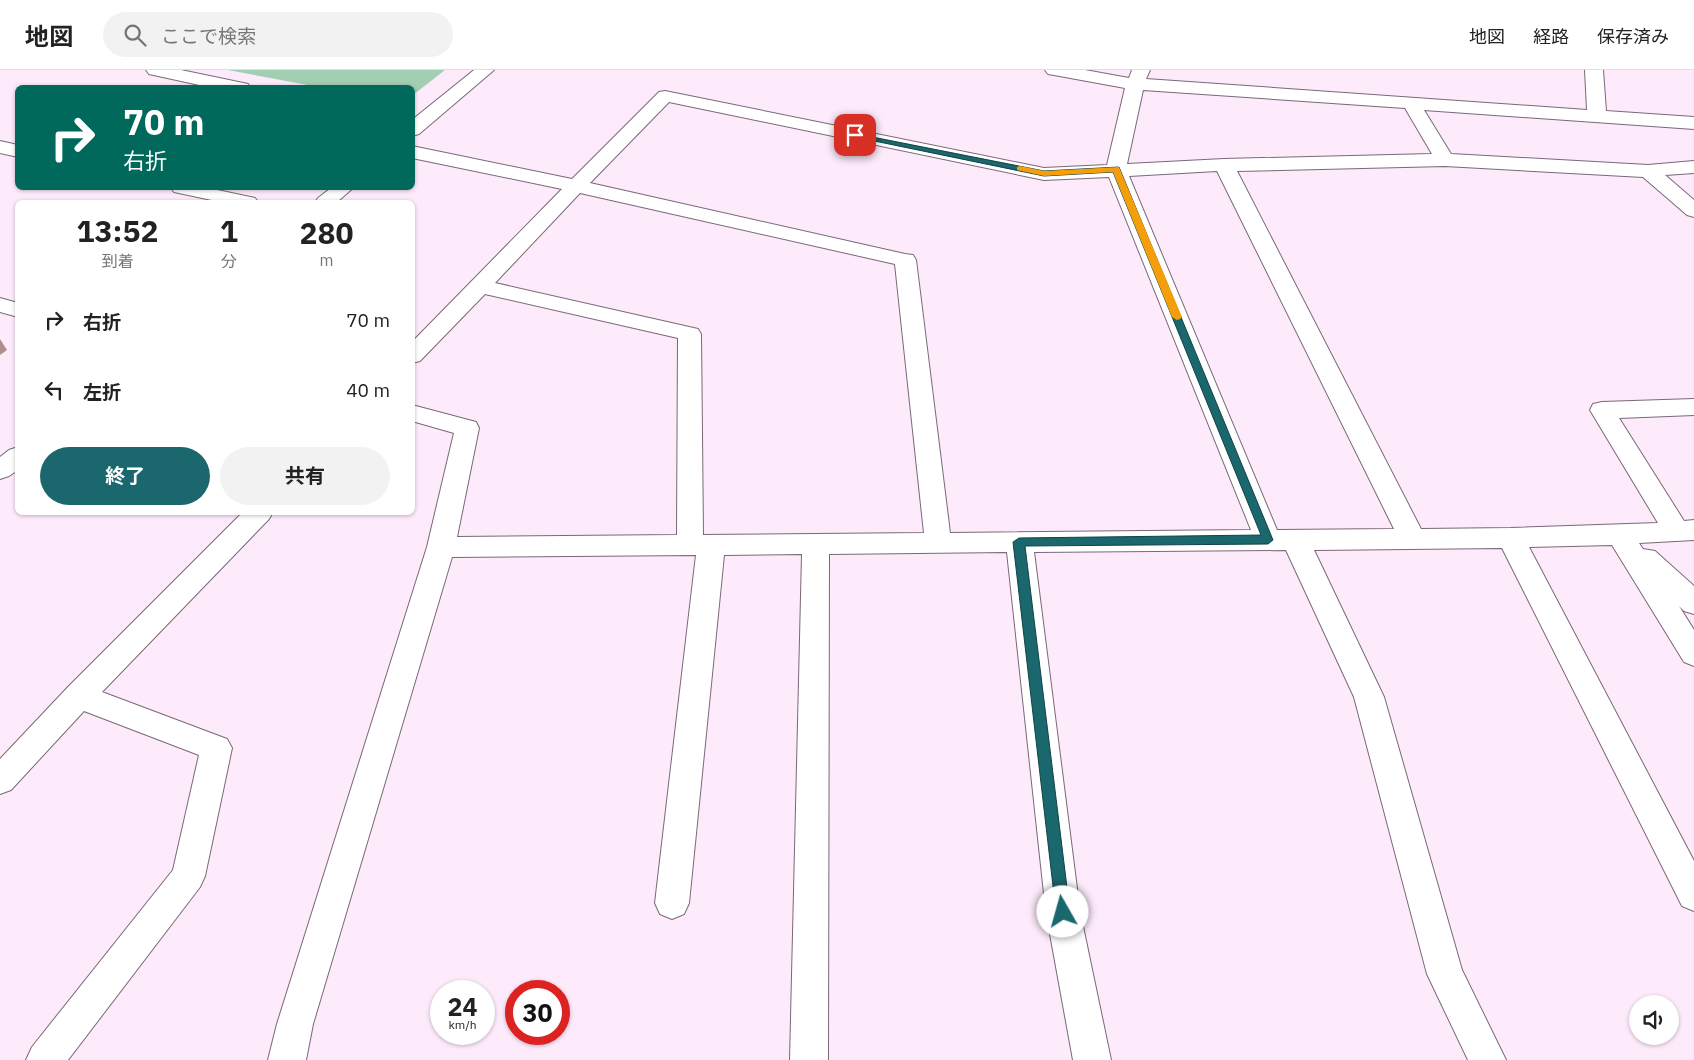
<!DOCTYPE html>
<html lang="ja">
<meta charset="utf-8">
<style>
body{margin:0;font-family:"IBM Plex Sans","Noto Sans JP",sans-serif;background:#f2f2f2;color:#222;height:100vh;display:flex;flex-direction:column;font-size:19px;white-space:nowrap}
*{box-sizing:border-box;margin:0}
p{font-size:16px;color:#767676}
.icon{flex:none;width:28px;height:28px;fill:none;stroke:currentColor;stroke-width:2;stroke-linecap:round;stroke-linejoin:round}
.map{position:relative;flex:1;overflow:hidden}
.details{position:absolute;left:15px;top:130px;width:400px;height:315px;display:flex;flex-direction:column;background:#fff;border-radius:8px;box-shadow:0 1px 4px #0004}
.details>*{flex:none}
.top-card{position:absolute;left:15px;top:15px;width:400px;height:105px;border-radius:8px;box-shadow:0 1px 4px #0004;background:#00695c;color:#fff;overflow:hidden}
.buttons{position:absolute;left:1629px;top:925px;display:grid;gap:10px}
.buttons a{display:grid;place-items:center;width:50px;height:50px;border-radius:50%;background:#fff;box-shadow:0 1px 4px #0004;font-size:25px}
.speed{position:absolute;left:430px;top:910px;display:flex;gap:10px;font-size:25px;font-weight:700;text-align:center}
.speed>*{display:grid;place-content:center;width:65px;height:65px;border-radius:50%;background:#fff;box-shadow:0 1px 4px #0004;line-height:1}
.speed small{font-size:12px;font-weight:400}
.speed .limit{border:8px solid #d22;background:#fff;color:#111}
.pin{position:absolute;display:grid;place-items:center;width:42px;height:42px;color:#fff;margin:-21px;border-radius:10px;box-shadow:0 2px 8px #0006}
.me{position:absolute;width:55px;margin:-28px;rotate:353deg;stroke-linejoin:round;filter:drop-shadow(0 0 4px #0008)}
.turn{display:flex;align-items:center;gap:18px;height:105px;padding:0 25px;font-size:22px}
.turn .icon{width:65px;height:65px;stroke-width:2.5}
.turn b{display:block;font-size:35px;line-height:42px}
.eta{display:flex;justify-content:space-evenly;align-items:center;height:85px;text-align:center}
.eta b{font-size:30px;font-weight:700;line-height:35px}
.primary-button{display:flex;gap:10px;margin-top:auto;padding:10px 25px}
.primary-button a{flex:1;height:58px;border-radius:30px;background:#1a676d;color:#fff;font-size:20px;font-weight:700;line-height:58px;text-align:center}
.primary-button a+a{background:#f2f2f2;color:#222}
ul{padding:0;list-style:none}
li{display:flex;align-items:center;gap:15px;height:70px;padding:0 25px}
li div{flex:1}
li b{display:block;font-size:19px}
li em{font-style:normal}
header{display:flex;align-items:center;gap:30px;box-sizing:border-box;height:70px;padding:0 25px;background:#fff;border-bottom:1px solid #e0e0e0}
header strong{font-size:24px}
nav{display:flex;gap:28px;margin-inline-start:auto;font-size:18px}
.search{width:350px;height:45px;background:#f2f2f2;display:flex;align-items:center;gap:12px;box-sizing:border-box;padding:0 18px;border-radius:28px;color:#767676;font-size:19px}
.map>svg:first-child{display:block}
</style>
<header>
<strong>地図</strong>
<div class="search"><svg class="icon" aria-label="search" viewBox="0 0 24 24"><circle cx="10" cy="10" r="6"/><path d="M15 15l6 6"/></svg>ここで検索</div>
<nav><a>地図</a><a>経路</a><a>保存済み</a></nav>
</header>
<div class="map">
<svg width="1694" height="990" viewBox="0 0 1694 990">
<rect width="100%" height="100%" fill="#fdeafb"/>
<path fill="#a2ceb3" d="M228,0h217l-32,25 -1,-7 -94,-1z"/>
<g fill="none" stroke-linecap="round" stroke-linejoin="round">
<defs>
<path id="minor" d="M146,0h35l67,14 3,4h-38l-64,-14z
M474,0h20l-75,64 -7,2v-16z
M1045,0h40l44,8 3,-8h18l-4,9 441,31 -2,-40h18l3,41 88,6v12l-270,-19 27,44 197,11 46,-4v12l-29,2 29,25v17l-7,-2 -44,-38 -198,-11 -208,5 184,358 90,-1 147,-5 -68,-113 3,-6 9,-2 92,-3v16l-75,3 65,103 10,-1v20l-55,3 4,6 12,2 39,35v28l-10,-3 -5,-5 15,24v36l-10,-4 -72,-117 -83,2 165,314v50l-12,-5 -180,-358 -188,2 70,147 78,273 44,90h-38l-41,-86 -73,-277 -68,-147 -252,2 46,360 31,148h-38l-27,-148 -39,-360 -178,2 -1,506h-38l12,-506 -78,1 -35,348 -5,11 -12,5 -12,-5 -5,-11 41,-348 -244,2 -139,467 -7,36h-38l9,-36 150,-477 27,-114 -42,-12v-16l64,17 3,6 -22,109 220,-2 1,-197 -193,-44 -65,67 -8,2v-21l150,-153 -150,-31v-12l160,33 87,-87 6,-1 379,77 63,-3 18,-77 -71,-13 -6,-1zM1143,20l262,18 27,46 -208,5 -97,5zM669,32l375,78 65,-3 142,353 -301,3 -34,-273 -3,-5 -8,-1 -315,-71zM1217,101l177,358 -117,1 -148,-354zM580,123l315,71 29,269 -221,2 -2,-201 -3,-5 -203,-46z
M0,71l18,4v12l-18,-4z
M171,118h37l47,10 3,4h-37l-47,-10z
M331,118h22l-16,14h-22l3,-4z
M0,228l18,5v14l-18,-5z
M18,377v23l-9,6 -9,3v-22l9,-7z
M243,442h30l-4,7 -167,173 125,47 5,9 -27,128 -5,11 -132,173h-42l6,-13 141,-177 26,-115 -115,-44 -73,79 -11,4v-35l68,-72z"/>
</defs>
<use href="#minor" stroke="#796978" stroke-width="2"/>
<use href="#minor" fill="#fff" fill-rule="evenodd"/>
</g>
<path fill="#ae8e86" d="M0,269l7,11 -7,5z"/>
<path fill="#1a676d" stroke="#114347" d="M852,63l192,38 75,-4 154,373 -5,4 -243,2 45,366 -2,5 -5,2 -5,-2 -2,-5 -43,-370 6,-4 242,-3 -148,-363 -69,4 -189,-39h-3z"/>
<path fill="#f59e0b" d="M1020,96l24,5 75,-4 63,150 -2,2 -3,1 -5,-3 -59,-145 -69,4 -27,-6v-3z"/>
</svg>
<div class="buttons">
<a><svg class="icon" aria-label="sound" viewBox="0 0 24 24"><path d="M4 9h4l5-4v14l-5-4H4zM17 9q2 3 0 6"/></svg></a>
</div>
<div class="speed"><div>24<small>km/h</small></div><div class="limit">30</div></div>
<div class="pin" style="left:855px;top:65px;background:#d93025"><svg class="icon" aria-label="arrive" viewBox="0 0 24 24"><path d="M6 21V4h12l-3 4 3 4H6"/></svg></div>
<svg class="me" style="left:1063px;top:842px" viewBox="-20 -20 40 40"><circle r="19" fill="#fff"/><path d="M0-13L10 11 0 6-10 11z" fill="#1a676d"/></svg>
<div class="top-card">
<div class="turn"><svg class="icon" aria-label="right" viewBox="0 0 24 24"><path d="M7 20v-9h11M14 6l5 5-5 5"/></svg><div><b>70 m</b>右折</div></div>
</div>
<section class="details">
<div class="eta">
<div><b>13:52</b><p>到着</p></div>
<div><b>1</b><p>分</p></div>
<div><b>280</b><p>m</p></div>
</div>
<ul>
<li><svg class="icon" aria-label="right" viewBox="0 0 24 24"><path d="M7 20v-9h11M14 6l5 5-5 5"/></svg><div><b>右折</b></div><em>70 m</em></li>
<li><svg class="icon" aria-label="left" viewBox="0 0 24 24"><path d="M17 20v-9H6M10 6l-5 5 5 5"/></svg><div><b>左折</b></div><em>40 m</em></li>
</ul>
<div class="primary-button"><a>終了</a><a>共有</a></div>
</section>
</div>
